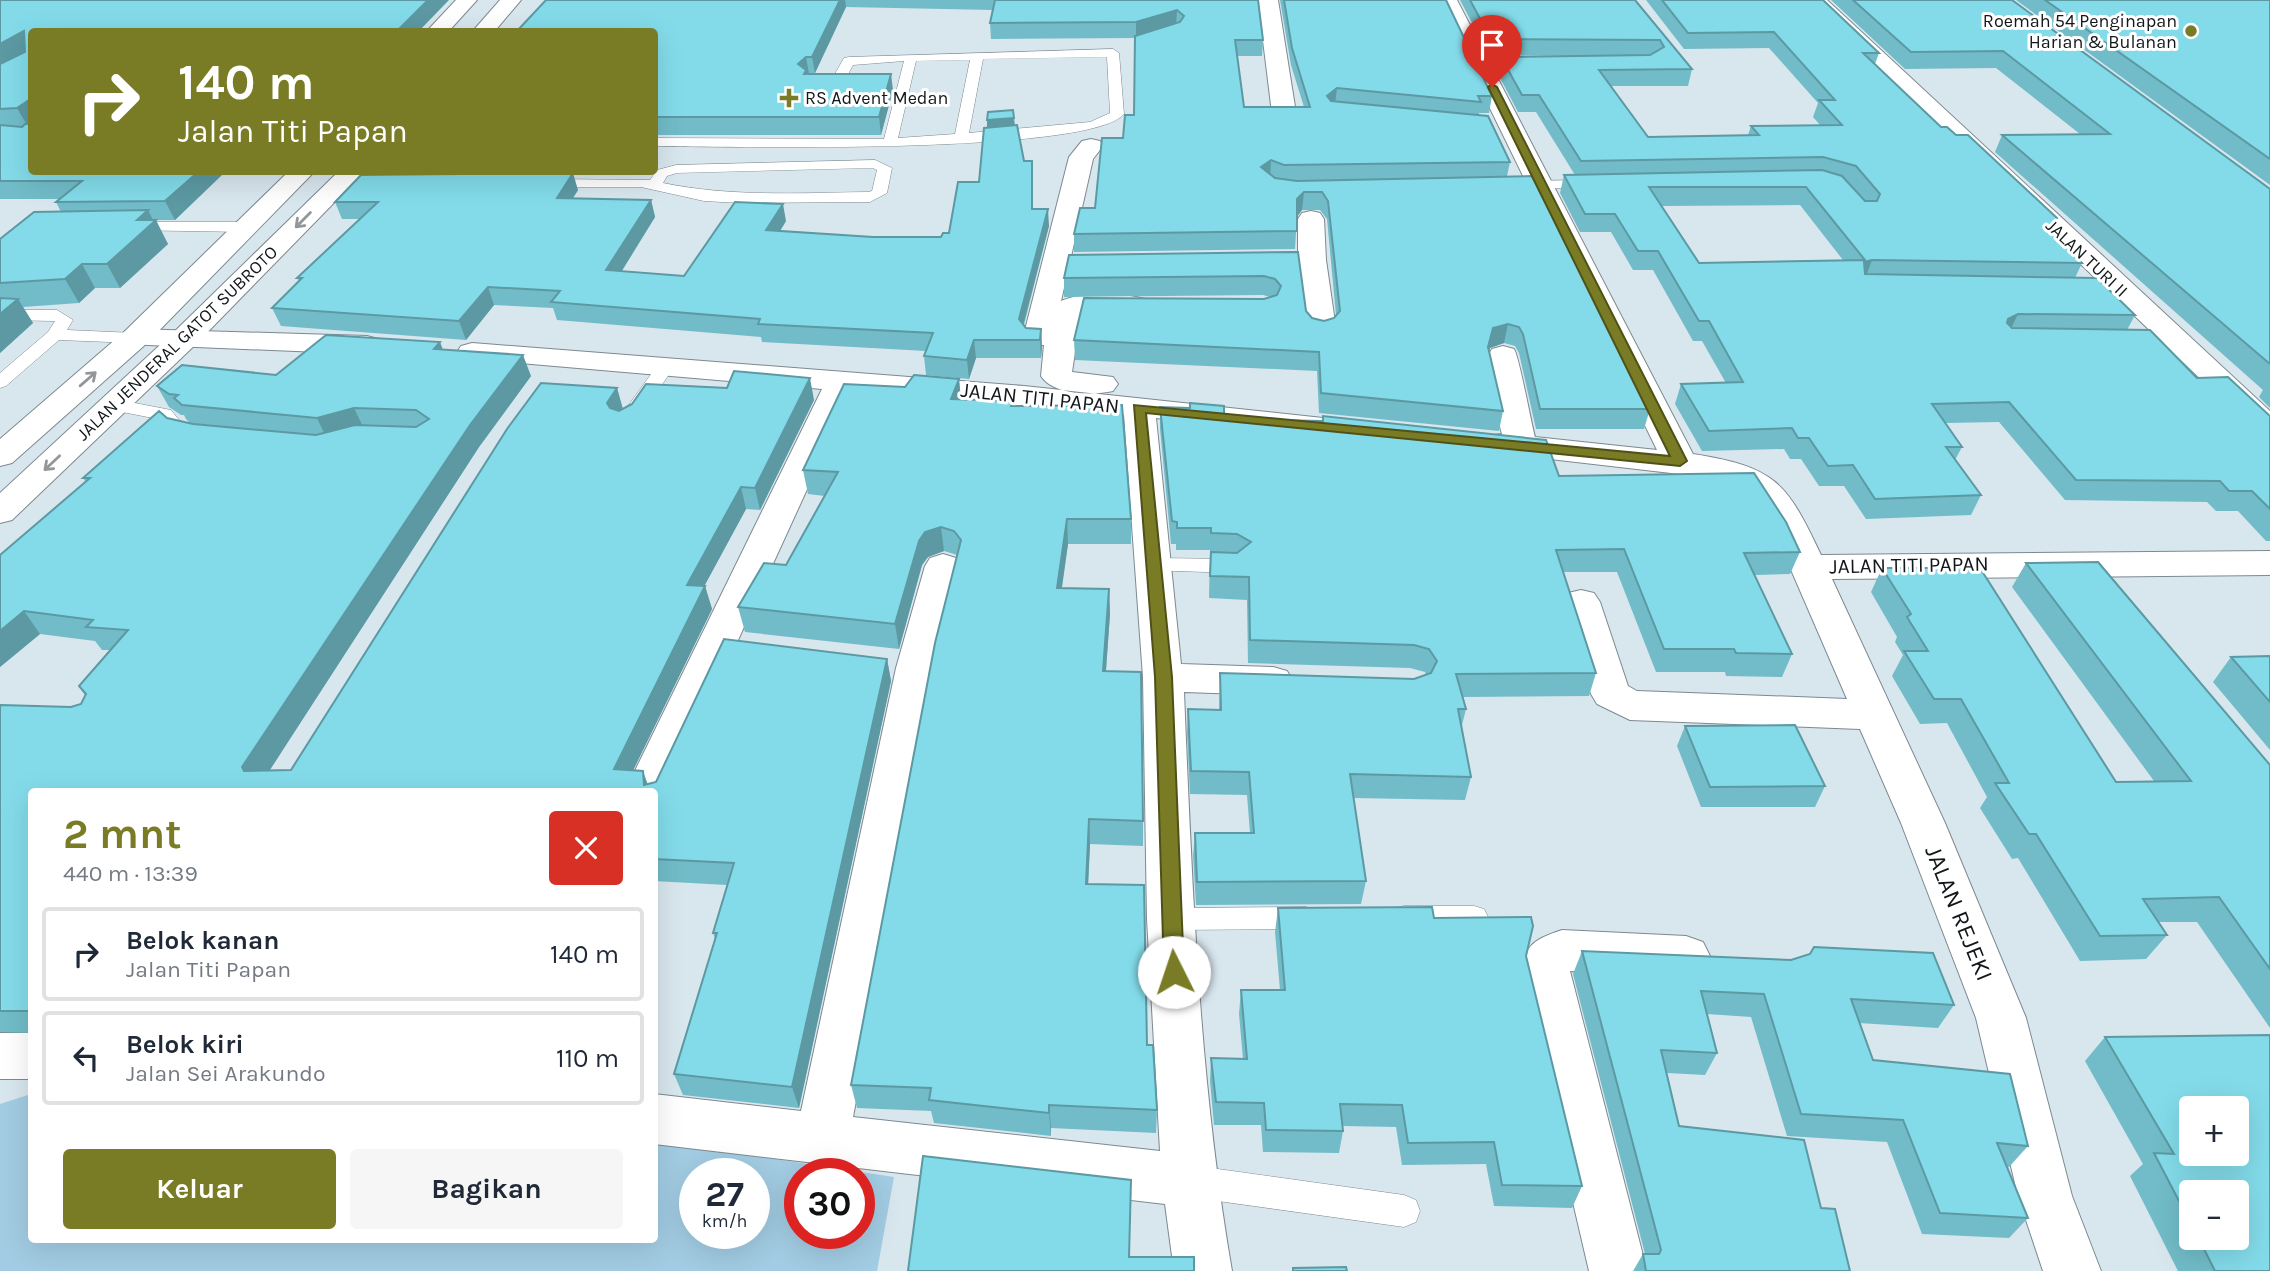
<!DOCTYPE html>
<html lang="id">
<meta charset="utf-8">
<style>
body{margin:0;font-family:Karla,sans-serif;background:#f6f6f7;color:#1f2937;height:100vh;display:flex;flex-direction:column;font-size:26px;white-space:nowrap}
*{box-sizing:border-box;margin:0}
p{font-size:23px;color:#747a83}
.icon{flex:none;width:38px;height:38px;fill:none;stroke:currentColor;stroke-width:2;stroke-linecap:round;stroke-linejoin:round}
.map{position:relative;flex:1;overflow:hidden}
.panel{position:absolute;left:28px;top:788px;width:630px;height:455px;display:flex;flex-direction:column;background:#fff;border-radius:7px;box-shadow:0 7px 28px #0002}
.panel>*{flex:none}
.banner{position:absolute;left:28px;top:28px;width:630px;height:147px;border-radius:7px;box-shadow:0 7px 28px #0002;background:#797c25;color:#fff;overflow:hidden}
.tools{position:absolute;left:2179px;top:1096px;display:grid;gap:14px}
.tools a{display:grid;place-items:center;width:70px;height:70px;border-radius:7px;background:#fff;box-shadow:0 7px 28px #0002;font-size:35px}
.speed{position:absolute;left:679px;top:1158px;display:flex;gap:14px;font-size:35px;font-weight:700;text-align:center}
.speed>*{display:grid;place-content:center;width:91px;height:91px;border-radius:50%;background:#fff;box-shadow:0 7px 28px #0002;line-height:1}
.speed small{font-size:18px;font-weight:400}
.speed .limit{border:10px solid #d22;background:#fff;color:#111}
.pin{position:absolute;display:grid;place-items:center;width:60px;height:60px;color:#fff;margin:-72px -30px;border-radius:50% 50% 50% 0;rotate:-45deg;box-shadow:0 0 7px #0007}
.pin .icon{rotate:45deg}
.me{position:absolute;width:77px;margin:-38px;rotate:356deg;stroke-linejoin:round;filter:drop-shadow(0 0 5px #0008)}
.turn{display:flex;align-items:center;gap:24px;height:147px;padding:0 35px;font-size:32px}
.turn .icon{width:91px;height:91px;stroke-width:2.5}
.turn b{display:block;font-size:49px;line-height:60px}
.round{display:grid;place-items:center;flex:none;width:74px;height:74px;border-radius:7px;background:#f6f6f7}
.head{display:flex;align-items:center;justify-content:space-between;height:119px;padding:0 35px}
h1{font-size:42px;font-weight:700;line-height:52px;color:#797c25}
.action{display:flex;gap:14px;margin-top:auto;padding:14px 35px}
.action a{flex:1;height:80px;border-radius:7px;background:#797c25;color:#fff;font-size:28px;font-weight:700;line-height:80px;text-align:center}
.action a+a{background:#f6f6f7;color:#1f2937}
ul{padding:0;list-style:none}
li{display:flex;align-items:center;gap:21px;height:94px;margin:0 14px 10px;padding:0 21px;border:4px solid #e0e1e3;border-radius:7px}
li div{flex:1}
li b{display:block;font-size:26px}
li em{font-style:normal}
.map>svg:first-child{display:block}
</style>
<div class="map">
<svg width="2270" height="1271" viewBox="0 0 2270 1271">
<rect width="100%" height="100%" fill="#d8e6ee"/>
<path fill="#a2cce3" fill-rule="evenodd" d="M31,1094l1,145h622l1,-98 239,36 -17,94h-877v-167zM695,1174h59v60h-59zM800,1174h59v60h-59z"/>
<g fill="none" stroke-linecap="round" stroke-linejoin="round">
<defs>
<path id="service" d="M1113,49l6,4 5,61c-34,41 -400,33 -470,32v-8l230,1 20,-78 -51,4 -9,17h-10l-2,-3 12,-21 5,-1zM1107,57l3,56 -20,9 -121,11 14,-74zM970,60l-15,74 -57,4 18,-77z
M875,160l17,8 -5,25 -17,9 -129,1 -37,-2 -63,-14h-95l-7,-4 7,-4 104,1 7,-10 19,-5zM873,168l4,2 -5,21 -4,1c-69,1 -137,5 -205,-9l4,-7 10,-3z
M1593,180l7,4 -2,3 -76,2 -7,-4 7,-4z
M131,222h115l8,5 -8,5 -121,-2v-6z
M0,310h57l16,10 -6,10 68,3 9,5 -9,5 -76,-3 -53,46 -6,2v-15l48,-41 7,-11 -55,-1z
M665,362l9,5 -32,47h-14l-2,-4 2,-4 31,-43z
M114,399l57,11 8,10 24,14 -10,6c-14,-4 -26,-10 -35,-21l-51,-10 -2,-4z
M1154,558l82,1 11,7 -11,7 -90,-3 -3,-5 3,-5z
M1404,906h70l10,3 4,8 -4,8 -10,3h-70l-10,-3 -4,-8 4,-8z
M1306,907l10,3 4,8 -4,8 -10,3 -136,1 -10,-3 -4,-8 4,-8 10,-3z
M1189,1165l215,30 12,5 4,11 -4,11 -12,5 -215,-30 -11,-5 -5,-11 5,-11z"/>
<path id="minor" d="M1258,0h20l18,113 -4,5h-16l-4,-5z
M1437,0h20l236,454c82,13 93,27 128,101l449,-4v24l-438,4 113,244 81,195 46,178 29,75h-58l-25,-75 -42,-178 -75,-195 -41,-94 -230,-9 -33,-16 -6,-10 -29,-92 6,-9 13,-3 13,3 6,9 28,84 9,5 210,8 -81,-187 -19,-22 -24,-11 -226,-26 -12,-3 -4,-7 4,-7 17,-2c-5,-23 -24,-65 -10,-85l11,-3 11,3c5,7 17,73 21,88l122,13z
M1805,0h22l443,411v27l-11,-3z
M1091,139l9,2 3,5 -10,13 -32,142c24,-10 60,-8 84,-2l4,6 -4,6 -64,2 -9,59 41,5 5,7 -5,7c-20,5 -60,4 -72,-15l3,-31 -17,-1 -4,-6 46,-181 13,-16z
M1311,211l9,2 4,6 2,41 10,69 -5,6 -10,3 -10,-3 -5,-6 -7,-61 -62,-1 -4,-6 4,-6 61,-3v-33l4,-6z
M135,329l232,7 11,3 4,6 -4,6 -11,3 -243,-10 -4,-6 4,-6z
M472,343l552,43 299,32 5,7 -5,7 -11,3 -156,-17 25,246 92,3 14,4 6,10 -6,10 -14,4 -89,-3c8,193 15,388 48,579h-58l-9,-67 -511,-60v-50l147,17 95,-443 29,-102 5,-8 13,-4 13,4 5,8 -25,102 -83,449 307,34 -13,-232 -4,-242 -19,-262 -272,-24 -183,400 -7,12 -8,2v-14h-29l197,-402 -361,-31 -4,-6 4,-6z
M1562,930l124,6 17,6 7,14 -7,14 -17,6 -116,-5 77,300h-58l-68,-292c2,-33 11,-39 41,-49z
M0,1033h32v46h-32z"/>
<path id="primary" d="M456,0h21l-29,32h-22z
M500,0h21l-27,32h-22z
M288,172h26l-168,172 -134,119 -12,3v-27l124,-107z
M338,172h26l-168,172 -184,176 -12,3v-30l174,-161z"/>
</defs>
<use href="#service" stroke="#7d8990" stroke-width="1"/>
<use href="#minor" stroke="#7d8990" stroke-width="2"/>
<use href="#primary" stroke="#7d8990" stroke-width="2"/>
<use href="#service" fill="#fff" fill-rule="evenodd"/>
<use href="#minor" fill="#fff" fill-rule="evenodd"/>
<use href="#primary" fill="#fff" fill-rule="evenodd"/>
</g>
<path fill="#71bcc8" fill-rule="evenodd" d="M0,0l32,32 -4,92 197,48 -50,48h-23l16,24 -48,44h-25l-16,15 -56,4 10,16 -33,30v-114l61,-27 -5,-10 3,-3h-59z
M546,0h712l5,40 -1,16h-25l7,51h60l-13,-42 -11,-65h166l46,96 -3,17h-10v2l31,47 -3,14 143,233 -6,20h-108l-17,-76 -4,-7 -11,-3 -14,5 -1,2 14,61 -4,20 -180,-18 -2,-42 -242,-11 -1,-20 196,-43 -7,-2 -199,2v-19l234,-26 8,59 6,7 12,3 10,-3 2,-3 -9,-96 -7,-9h-18l-5,6 -2,33 -221,3v-18l21,-26 28,-70 11,-23 1,-77 -144,1 -1,-16 3,-13 -147,-3 -31,66 78,17 -12,45h-227v-103z
M1460,0h175l57,69 -4,17h-77l37,51 100,-2 3,-9 69,-1 -7,-8 5,-14 -49,-55 -85,1 -38,-49h177l56,53 -4,11 66,63 15,8 101,83 -7,13 32,32 -7,15 60,37 -8,15 70,48 73,38v125h-4l-28,-30h-22l-9,-9 -142,-2 -66,-78 -54,1 17,24 -7,13 26,35 -10,20 -105,4 -22,-33h-25l-18,-27h-11l-6,-10 -82,2 -27,-47 6,-20 45,-1 -24,-42h-9l-40,-71h-20l-22,-38h-31l-20,-39 4,-18h11l-39,-63h-18l-20,-38 3,-17 79,-1 -91,-1zM1800,205l43,55 -144,3 -38,-57z
M1831,0h181l258,189v219l-11,-11 4,-7 -268,-238 7,-17 78,-1 -84,-66 -91,1z
M2016,0h254v185z
M987,120l28,5 9,36h8l1,48 16,17 -25,99 2,3 15,1 1,18 -1,11h-65l-7,21 -43,-4 -2,-19 2,-5 -164,-9 -1,-5 -204,-17 -4,-12 -59,-3 -28,35 -185,-14 -9,-18 27,-27 -2,-3 63,-59h-18l-7,-17 44,-28 -2,-2h116l-2,2 87,16 -5,8 78,2 4,17 -33,54 62,5 102,-55 -6,10 93,6h68l8,-4 30,-51 8,-54z
M443,349l88,27 -52,71 -210,323h22l326,-382 6,21 191,-9 -54,110 -14,-1 -42,77h1l7,23 -79,161 15,14 8,-2 231,-123 4,22 -92,427 -116,-13 -9,-21 41,-135 -2,-6 14,-48 -73,-4v-90h-622v242l-32,-1v-327l71,2 10,-3 4,-9 -6,-9 31,-36h-8l-7,-9 -55,-7 -40,33v-112l86,-73 -3,-4 108,-54 -5,-5 -2,-4h-3l-12,-8 -12,-21 119,-11z
M959,379l2,20 51,2v5l119,113v25h-63l-6,44 47,1 1,25 -4,57 37,150v25l-53,-2 -2,40 59,161 10,65 -1,23 -105,-5v8l-117,-13 -3,-12 -74,-3 -6,-23 106,-530 -13,-4 -16,6 -6,8 -23,84 -154,-17 -7,-25 48,-42 39,-69 -17,-2 -5,-24 102,-83z
M1160,407l64,12 98,2 1,-5 236,60 241,76 -10,22 -35,1 37,79 -10,23 -56,-1 -1,-4h-69l-39,-100h-54l33,101 -7,23 -126,1 3,12 -5,20 10,48 -6,23 -112,-2 13,83 -5,23 -165,1 -3,-49 2,-23h55l-3,-38 -57,-1 -3,-61 1,-24 31,1 1,-37 194,6 12,-4 -1,-3 -15,-4 -162,-5 -1,-63 -38,-2 1,-48h-34v-6h-5l-11,-115z
M2026,563l244,202v263l-73,-106h-38l8,13 -21,24 -66,2 -62,-103 -6,1 -32,-51 7,-11 -40,-74 -27,1 -28,-48 11,-21 -8,-13 2,-5 -26,-45 11,-24 234,214 38,-1 -142,-194z
M2270,656v94l-57,-68 18,-25z
M1685,726l140,60 -10,21h-114l-24,-61z
M1278,908l156,10 92,38 56,230 -10,22 -78,-2 -8,-42 -84,1 -6,-38 -53,-1v5l-4,22 -76,-1 -2,-27h-47l-4,-44 1,-23 32,1 -4,-45 2,-24h39l-5,-58z
M1582,951l372,54 -16,23 -79,-5 14,37 155,86 -19,21h-2l21,51 -19,20 -87,-4 -35,-92 -100,-6 -36,-119 -44,-3 10,39 -12,22 -38,-2 12,53 142,82 29,63h-217l10,-17h2l-72,-280z
M2105,1037l165,234h-92l-48,-95 13,-12 -58,-103zM2191,1192l45,45h-45z"/>
<path fill="#5c99a3" d="M428,0h21l-31,32h-22z
M840,0h5l1,7 -31,66 -3,-16z
M1177,10l-1,16 -40,12v-16z
M24,31l8,17 -32,17v-21z
M806,57l3,17v12l-11,-22z
M891,74l2,16 -12,45 -2,-18z
M1337,88l-2,17 -8,-9z
M32,98v24l-5,3 -10,-17z
M1014,118l1,8 -28,3v-9z
M1271,160l-1,18 -9,-11z
M198,172h27l-50,48 -10,-19z
M573,173l5,17 -16,25 -5,-17z
M1304,192l-2,18 -6,8 1,-19z
M651,200l4,17 -44,71 -5,-18z
M783,204l3,17 -16,26 -4,-17z
M1048,209l1,17 -29,111 -1,-18z
M148,210l6,12 2,-2 12,24 -48,44 -13,-24 30,-44z
M2057,218l-9,18 -1,-8z
M1872,260l-7,19 -1,-17z
M82,264l13,24 -16,15 -14,-24z
M488,287l6,18 -28,35 -7,-19z
M18,299l15,24 -33,30v-39z
M2018,314l-9,19 -10,6 9,-20z
M1508,324l-4,19 -14,5 -6,19 9,-39z
M1041,329l1,18 -1,11 -1,-18z
M974,340l2,18 -7,21 -2,-19z
M440,342l8,21 -14,-14z
M523,355l8,21 -52,71 -222,343 -15,-23 228,-342z
M810,378l4,22 -54,110 -5,-22z
M959,379l2,24 -10,-4z
M617,388l6,22 -10,14 -6,-21z
M354,408l10,21 -37,10 -10,-21z
M741,487l5,22 -53,98 -6,-22z
M1067,519l1,25 -10,69 -1,-25z
M941,527l3,24 -16,6 -6,8 -23,84 -4,-25 24,-83 6,-9z
M705,586l7,23 -89,182 -9,-22z
M1109,589l1,25 -6,82 -1,-25z
M24,611l16,23 -40,33v-36z
M887,659l4,22 -92,427 -7,-21z
M643,771l7,20 -6,-6z
M1089,819l1,25 -3,64 -1,-24z
M1049,1105l2,23v8l-2,-23z"/>
<path fill="#83dbe9" stroke="#5c99a3" stroke-width="2" fill-rule="evenodd" d="M0,0h428l-32,32h-364v66l-15,10 -17,1v-45l25,-12 -1,-21 -24,13z
M546,0h294l-28,57h-6l-8,7 8,6 -2,4h87l-12,43h-225v-85h-138z
M995,0h263l5,40h-28l9,67h66l-18,-59 -8,-48h162l46,96h-14l3,6 -144,-14 -10,8 4,5 157,15 22,46 -226,3 -13,-5 -10,7 14,11 22,3 235,-5 118,233h-110l-17,-75 -4,-7 -11,-3 -15,4 -5,19 15,64 -182,-18 -2,-41 -245,-12 10,-42 180,1 13,-4 4,-9 -6,-7 -11,-3 -200,2 5,-23 229,-3 8,59 6,7 12,3 10,-3 6,-7 -12,-110 -6,-9h-18l-7,7v32l-223,3 6,-26h15l7,-70h21l2,-23h9l1,-79 45,-14 4,-6 -7,-6 -41,12 -146,1z
M1470,0h165l57,69 -93,1 49,67 111,-2 -8,-9 91,-1 -23,-25h16l-61,-68 -86,1 -26,-33h161l56,53h-16l78,74h6l9,8h12l89,83 -10,10 35,35 -210,-3 -8,2 1,12 232,4 38,37 -117,-1 -10,5 -1,4 5,5 138,2 47,48 31,-1 42,39v93l-18,-18h-23l-9,-10 -144,-1 -67,-78 -77,2 30,43h-16l35,48 -106,4 -22,-34 -25,1 -19,-28h-11l-6,-10 -83,3 -28,-47 62,-2 -34,-61h-10l-41,-70h-20l-23,-37h-30l-21,-39 258,-5 20,6 23,25h12l3,-7 -24,-28 -33,-9 -242,4 -42,-66h-17l-21,-38 149,-2 14,-8 -4,-7 -169,-1zM1649,187h157l59,73 -166,3z
M1853,0h159l258,189v175l-268,-229 108,-1 -107,-83 -92,1z
M2045,0h225v159z
M1013,110l1,8 -27,2 1,-8z
M25,124h7v48h166l-33,29 -109,1 26,-21h-82v-56l22,2z
M1017,125l7,36h8v48h16l-29,110 7,9 15,1 -1,11h-66l-7,20 -43,-4 9,-23 -175,-9 2,-5 -209,-17 9,-11 -72,-4 -29,34 -187,-13 30,-30h-5l81,-76h-43l26,-27 212,-2 -16,25 94,2 -45,70 78,6 51,-74 48,2 -17,26 107,7h68l2,-4h6l9,-51h21l5,-54z
M148,210l-11,10h19l-49,44h-25l-17,15 -65,4v-44l34,-27z
M0,298l18,1 -18,15z
M326,335l114,7 -6,7 89,6 -53,70 -228,342 2,4 47,-1 216,-341 34,-46 76,5 -10,15 3,5 9,3 13,-7 14,-20 81,4 7,-17 76,7 -55,110 -14,-1 -54,98 18,1 -91,183 29,2 1,14 12,-3 68,-143 163,20 -95,428 -118,-13 43,-141h-4l21,-70 -80,-4v-68h-622v220h-32v-306l71,2 10,-3 5,-10 -7,-8 49,-56 -42,-3 7,-7 -69,-9 -24,20v-76l90,-77h-7l76,-67 8,7 26,6 123,11 39,-10 61,2 13,-8 -13,-9 -62,-2 -37,10 -135,-13 -8,-7 4,-3 -9,-1 -12,-8 25,-21 94,10z
M914,375l45,4 -8,20 61,2 -1,5 111,-1 9,114h-64l-10,69 52,1 -6,82 38,1 2,149 -54,-2 -3,65 58,1 3,160h6l4,65 -108,-5v8l-120,-13 2,-12 -80,-3 84,-442 26,-103 -7,-9 -13,-4 -16,5 -6,9 -24,83 -157,-17 26,-44 22,2 52,-93 -35,-2 41,-86 61,3z
M1190,403l34,3v13l99,2v-5l223,24 13,36 195,-3 32,49 14,30 -56,1 48,101 -56,-1 -2,-4h-70l-40,-100 -68,1 40,123 -140,1 10,35h-8l13,68 -121,-3 16,107 -169,1 -2,-49h59l-5,-61 -58,-1 -3,-62 33,1 -1,-37 194,6 17,-6 6,-12 -8,-12 -15,-4 -164,-5 -1,-63 -39,-1 1,-24 26,1 14,-11 -14,-8 -26,-1v-5h-34v-6l-5,-1 -12,-114 30,1z
M2098,562l172,203v204l-51,-72 -76,2 24,36 -67,1 -64,-102h-7l-34,-51h14l-48,-84h-27l-30,-48h24l-21,-34 4,-3 -29,-46h98l136,214 75,-1 -165,-218z
M2270,656v46l-39,-45z
M1795,725l30,61 -115,1 -25,-61z
M1432,907l2,11 97,-1 2,9 -7,30 56,230 -80,-1 -8,-43 -86,1 -6,-38 -62,-1 3,27 -77,-1 -2,-27 -48,-1 -5,-44 36,1 -6,-69h44l-7,-82z
M1814,947l119,6 21,52 -103,-6 22,61 137,14 18,72 -31,-3 31,75 -88,-5 -37,-93 -102,-6 -37,-120 -63,-3 16,62 -56,-3 18,76 125,14 17,68 14,1 15,62h-204l-3,-17h16l2,-4 -79,-299 209,9 19,-6z
M2270,1035v236h-55l-17,-34h38v-45h-45v32l-37,-71 20,1 -69,-117zM2191,1108h45v45h-45z
M923,1156l208,24 -2,77h65v14h-286z
M1346,1267l1,4h-54v-3z"/>
<defs><path id="oneway-shaft" d="M-6 0H5M1.5-3L5.5 0L1.5 3" fill="none" stroke-width="1.6" stroke-linecap="round" stroke-linejoin="round" transform="scale(1.75)"/></defs>
<g stroke="#949798">
<use href="#oneway-shaft" transform="translate(303 220) rotate(135)"/>
<use href="#oneway-shaft" transform="translate(88 379) rotate(-41)"/>
<use href="#oneway-shaft" transform="translate(52 463) rotate(137)"/>
</g>
<path fill="#797c25" stroke="#4f5118" stroke-width="2" d="M1492,84l5,3 190,374 -7,5 -534,-53 26,264 12,295 -3,6 -7,2 -7,-2 -3,-6 -9,-295 -21,-272 536,51 -182,-369z"/>
<g fill="#797c25" stroke="#fff" stroke-width="2.5">
<circle cx="2191" cy="31" r="7"/>
<path d="M785.5 87.5h7v7h7v7h-7v7h-7v-7h-7v-7h7z"/>
</g>
<g text-anchor="middle" dominant-baseline="central" stroke-width="6" stroke-linejoin="round" paint-order="stroke">
<g font-size="18" fill="#12171a" stroke="#fff" text-anchor="end">
<text x="2177" y="21">Roemah 54 Penginapan<tspan x="2177" dy="21">Harian &amp; Bulanan</tspan></text>
<text x="805" y="98" text-anchor="start">RS Advent Medan</text>
</g>
<g font-size="18" fill="#12171a" stroke="#fff">
<text transform="translate(2087 258) rotate(43)">JALAN TURI II</text>
<text transform="translate(177 343) rotate(-44)">JALAN JENDERAL GATOT SUBROTO</text>
</g>
<g font-size="21" fill="#12171a" stroke="#fff">
<text transform="translate(1040 398) rotate(6)">JALAN TITI PAPAN</text>
<text transform="translate(1909 565) rotate(-1)">JALAN TITI PAPAN</text>
</g>
<g font-size="24" fill="#12171a" stroke="#fff">
<text transform="translate(1959 913) rotate(68)">JALAN REJEKI</text>
</g>
</g>
</svg>
<div class="tools">
<a>+</a>
<a>−</a>
</div>
<div class="speed"><div>27<small>km/h</small></div><div class="limit">30</div></div>
<div class="pin" style="left:1492px;top:87px;background:#d93025"><svg class="icon" aria-label="arrive" viewBox="0 0 24 24"><path d="M6 21V4h12l-3 4 3 4H6"/></svg></div>
<svg class="me" style="left:1174px;top:972px" viewBox="-20 -20 40 40"><circle r="19" fill="#fff"/><path d="M0-13L10 11 0 6-10 11z" fill="#797c25"/></svg>
<div class="banner">
<div class="turn"><svg class="icon" aria-label="right" viewBox="0 0 24 24"><path d="M7 20v-9h11M14 6l5 5-5 5"/></svg><div><b>140 m</b>Jalan Titi Papan</div></div>
</div>
<section class="panel">
<div class="head"><div><h1>2 mnt</h1><p>440 m · 13:39</p></div><a class="round" style="background:#d93025;color:#fff"><svg class="icon" aria-label="close" viewBox="0 0 24 24"><path d="M6 6l12 12M18 6L6 18"/></svg></a></div>
<ul>
<li><svg class="icon" aria-label="right" viewBox="0 0 24 24"><path d="M7 20v-9h11M14 6l5 5-5 5"/></svg><div><b>Belok kanan</b><p>Jalan Titi Papan</p></div><em>140 m</em></li>
<li><svg class="icon" aria-label="left" viewBox="0 0 24 24"><path d="M17 20v-9H6M10 6l-5 5 5 5"/></svg><div><b>Belok kiri</b><p>Jalan Sei Arakundo</p></div><em>110 m</em></li>
</ul>
<div class="action"><a>Keluar</a><a>Bagikan</a></div>
</section>
</div>
